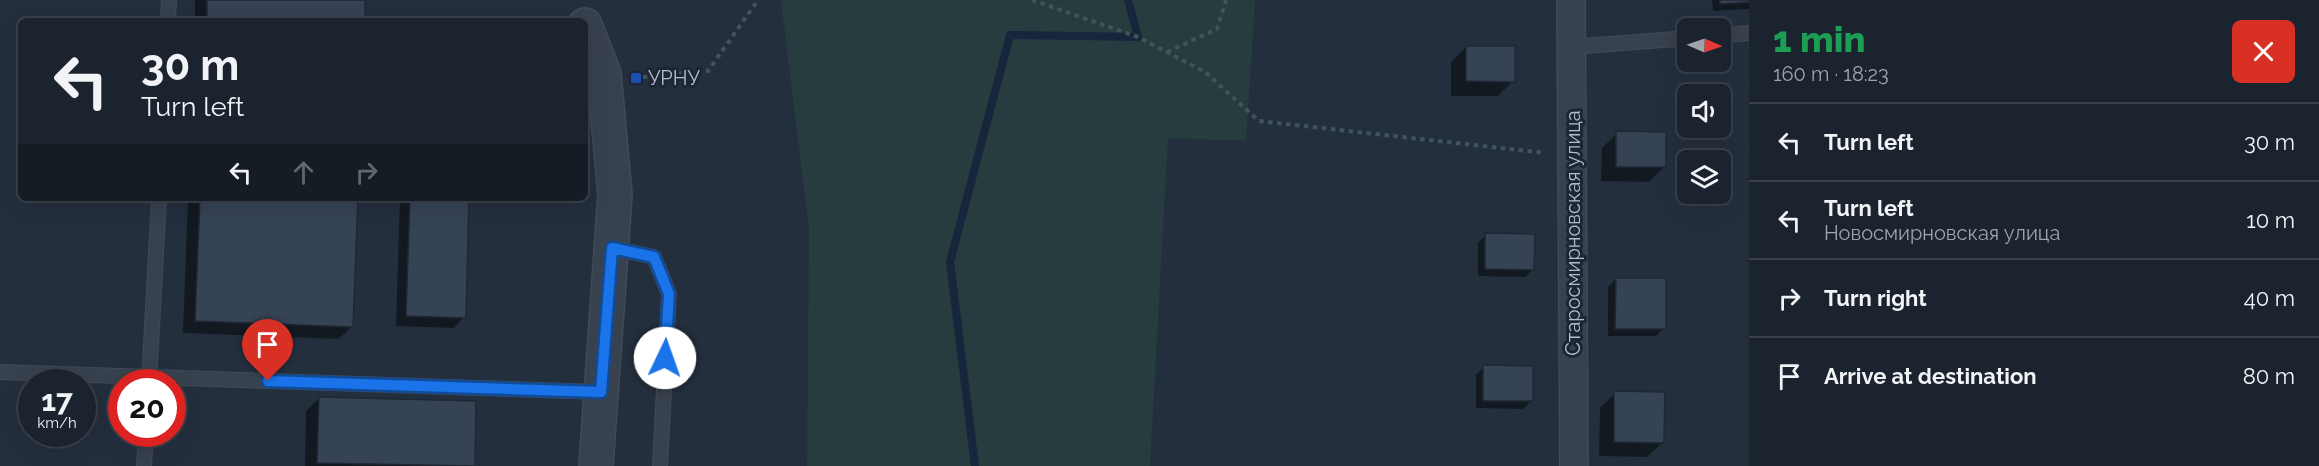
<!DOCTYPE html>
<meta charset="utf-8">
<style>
body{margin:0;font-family:Raleway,sans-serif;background:#282f3a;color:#f1f3f6;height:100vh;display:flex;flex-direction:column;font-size:22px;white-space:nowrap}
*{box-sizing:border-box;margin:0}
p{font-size:20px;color:#a0a4aa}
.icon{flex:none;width:33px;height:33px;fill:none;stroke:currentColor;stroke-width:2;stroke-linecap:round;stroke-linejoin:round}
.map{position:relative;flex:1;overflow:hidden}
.side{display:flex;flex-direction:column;background:#1b232e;width:570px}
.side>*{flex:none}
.top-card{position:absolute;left:18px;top:18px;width:570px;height:183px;border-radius:9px;box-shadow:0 6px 24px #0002,0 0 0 2px #39404a;background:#1b232e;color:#f1f3f6;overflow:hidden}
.needle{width:39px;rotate:92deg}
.controls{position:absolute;left:1677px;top:18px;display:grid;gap:12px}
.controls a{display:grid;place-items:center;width:54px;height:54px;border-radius:9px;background:#1b232e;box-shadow:0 6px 24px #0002,0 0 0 2px #39404a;font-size:30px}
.speed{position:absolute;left:18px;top:369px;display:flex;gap:12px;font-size:30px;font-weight:700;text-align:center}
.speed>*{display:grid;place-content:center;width:78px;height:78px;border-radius:50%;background:#1b232e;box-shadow:0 6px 24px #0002,0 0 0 2px #39404a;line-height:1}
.speed small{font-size:15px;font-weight:400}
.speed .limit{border:9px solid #d22;background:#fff;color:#111}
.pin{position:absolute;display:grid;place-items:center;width:51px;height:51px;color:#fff;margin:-62px -26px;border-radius:50% 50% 50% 0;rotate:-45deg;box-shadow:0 0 6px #0007}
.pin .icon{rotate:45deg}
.me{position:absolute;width:66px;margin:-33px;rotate:3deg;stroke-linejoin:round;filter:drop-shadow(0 0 4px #0008)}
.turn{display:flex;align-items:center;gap:21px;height:126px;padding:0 24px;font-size:27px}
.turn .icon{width:78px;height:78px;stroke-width:2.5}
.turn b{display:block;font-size:42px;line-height:51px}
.lanes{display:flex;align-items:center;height:57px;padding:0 24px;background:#0003;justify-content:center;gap:30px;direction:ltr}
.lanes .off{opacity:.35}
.round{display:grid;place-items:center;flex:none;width:63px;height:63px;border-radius:9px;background:#282f3a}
.head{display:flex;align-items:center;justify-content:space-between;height:102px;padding:0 24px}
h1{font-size:36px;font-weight:800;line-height:45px;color:#1e9e55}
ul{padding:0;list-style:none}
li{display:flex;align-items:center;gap:18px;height:78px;padding:0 24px;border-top:2px solid #39404a}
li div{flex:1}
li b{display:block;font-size:22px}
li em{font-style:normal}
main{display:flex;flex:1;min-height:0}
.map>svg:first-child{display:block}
</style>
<main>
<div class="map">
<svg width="1749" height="466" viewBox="0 0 1749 466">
<rect width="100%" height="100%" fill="#242f3e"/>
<path fill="#263c3f" d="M781,0h474l-9,141 -78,-3 -18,328h-343l2,-237z"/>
<path fill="#0007" d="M195,0h169l-1,21h-168z
M1712,0h37v9l-36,2z
M1466,47l47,34 -15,15h-47v-34z
M1617,133l47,34 -15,15 -48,-1 1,-33z
M188,198h168l-4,128 -13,13 -156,-6z
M400,198h68l-4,119 -10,11 -58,-2z
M1486,235l47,34 -8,8 -47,-1v-33z
M1616,279l48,49 -8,8h-48v-49z
M1484,367l47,34 -8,8 -47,-1v-33z
M1615,393l48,49 -16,15 -48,-1 1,-48z
M319,398l156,4 -2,64h-168l1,-55z"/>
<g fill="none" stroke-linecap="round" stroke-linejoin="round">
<path stroke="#17263c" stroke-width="8" d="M975,466l-25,-204 60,-227 128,2 -10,-37"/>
</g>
<path fill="#364354" stroke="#1f2835" stroke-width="1.5" d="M207,0h158v21h-158z
M1720,0h29v2l-29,2z
M1466,46h49v36l-49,-1z
M1616,131l50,1v35h-50z
M200,198h158l-5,129 -158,-6z
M410,198h59l-3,120 -60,-2z
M1485,233l50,1 -1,36 -49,-1z
M1616,278h50v51h-51z
M1483,365l50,1v35h-50z
M1614,391l51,1 -1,51 -50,-1z
M319,397l157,4 -1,65 -158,-3z"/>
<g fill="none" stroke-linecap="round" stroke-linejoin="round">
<defs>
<path id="service" d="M168,21l1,-21
M1720,36l29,-3
M1572,47l116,-9
M612,248l42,9 15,37 -9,172
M0,372l601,20
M149,382l10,-184
M144,466l2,-32"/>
<path id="minor" d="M1571,0l3,466"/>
<path id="tertiary" d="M585,25l19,49 11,121 -19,271"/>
</defs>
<use href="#service" stroke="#414a57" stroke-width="16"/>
<use href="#minor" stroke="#414a57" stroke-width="30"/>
<use href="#tertiary" stroke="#414a57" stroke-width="36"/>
<path stroke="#3f5557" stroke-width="4" stroke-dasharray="4.5 4.5" stroke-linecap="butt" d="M1032,0l106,37 67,35 54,49 286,32
M1167,52l50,-23 9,-29
M634,78l74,-7 50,-71"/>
<use href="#service" stroke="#38414e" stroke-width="14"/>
<use href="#minor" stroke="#38414e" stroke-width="27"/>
<use href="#tertiary" stroke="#38414e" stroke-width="33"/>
</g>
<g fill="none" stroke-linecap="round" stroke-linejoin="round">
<defs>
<path id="route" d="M268,381l333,11 11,-144 42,9 15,37 -4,64"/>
</defs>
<use href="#route" stroke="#114b97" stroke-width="15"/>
<use href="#route" stroke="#1a73e8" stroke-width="10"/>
</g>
<rect fill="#1a4fb4" stroke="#1d2633" stroke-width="2" x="630" y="72" width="12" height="12" rx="3"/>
<g text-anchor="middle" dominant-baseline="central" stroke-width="6" stroke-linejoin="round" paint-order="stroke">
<g font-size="20" fill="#b4bcc9" stroke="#1d2633" text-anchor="start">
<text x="648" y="78">УРНУ</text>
</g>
<g font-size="20" fill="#b4bcc9" stroke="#1d2633">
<text transform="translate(1573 233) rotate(-90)">Старосмирновская улица</text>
</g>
</g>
</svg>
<div class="controls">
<a><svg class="needle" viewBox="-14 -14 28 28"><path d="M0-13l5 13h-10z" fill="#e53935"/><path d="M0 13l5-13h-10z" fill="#a0a4aa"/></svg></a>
<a><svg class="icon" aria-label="sound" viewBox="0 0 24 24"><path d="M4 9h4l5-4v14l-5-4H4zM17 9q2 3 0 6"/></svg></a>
<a><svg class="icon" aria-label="layers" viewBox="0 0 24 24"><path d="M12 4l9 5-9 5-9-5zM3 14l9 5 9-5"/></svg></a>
</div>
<div class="speed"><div>17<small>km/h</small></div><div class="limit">20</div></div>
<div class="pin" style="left:268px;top:381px;background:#d93025"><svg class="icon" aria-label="arrive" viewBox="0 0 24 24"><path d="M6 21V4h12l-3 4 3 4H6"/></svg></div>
<svg class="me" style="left:665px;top:358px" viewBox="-20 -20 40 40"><circle r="19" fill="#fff"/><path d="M0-13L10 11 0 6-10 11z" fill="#1a73e8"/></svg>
<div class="top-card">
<div class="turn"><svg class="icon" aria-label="left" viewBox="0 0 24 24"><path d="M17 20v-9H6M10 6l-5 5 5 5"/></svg><div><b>30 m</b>Turn left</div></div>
<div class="lanes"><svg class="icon" aria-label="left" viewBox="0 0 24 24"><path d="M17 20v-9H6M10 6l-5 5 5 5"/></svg><svg class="icon off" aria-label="ahead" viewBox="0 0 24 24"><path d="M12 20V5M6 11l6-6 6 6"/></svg><svg class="icon off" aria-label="right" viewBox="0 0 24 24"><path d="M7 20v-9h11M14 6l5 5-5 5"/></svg></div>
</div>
</div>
<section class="side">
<div class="head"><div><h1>1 min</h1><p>160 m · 18:23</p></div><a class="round" style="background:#d93025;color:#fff"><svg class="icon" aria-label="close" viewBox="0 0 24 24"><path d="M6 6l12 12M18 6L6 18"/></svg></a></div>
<ul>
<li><svg class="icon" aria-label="left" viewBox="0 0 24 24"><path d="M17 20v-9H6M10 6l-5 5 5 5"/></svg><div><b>Turn left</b></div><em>30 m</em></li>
<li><svg class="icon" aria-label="left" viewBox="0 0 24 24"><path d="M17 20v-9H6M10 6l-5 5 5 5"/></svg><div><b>Turn left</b><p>Новосмирновская улица</p></div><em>10 m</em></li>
<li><svg class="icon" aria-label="right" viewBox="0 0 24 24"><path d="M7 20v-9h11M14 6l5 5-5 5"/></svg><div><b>Turn right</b></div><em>40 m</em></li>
<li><svg class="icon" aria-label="arrive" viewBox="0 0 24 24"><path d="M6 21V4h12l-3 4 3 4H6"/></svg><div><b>Arrive at destination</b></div><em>80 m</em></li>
</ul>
</section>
</main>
